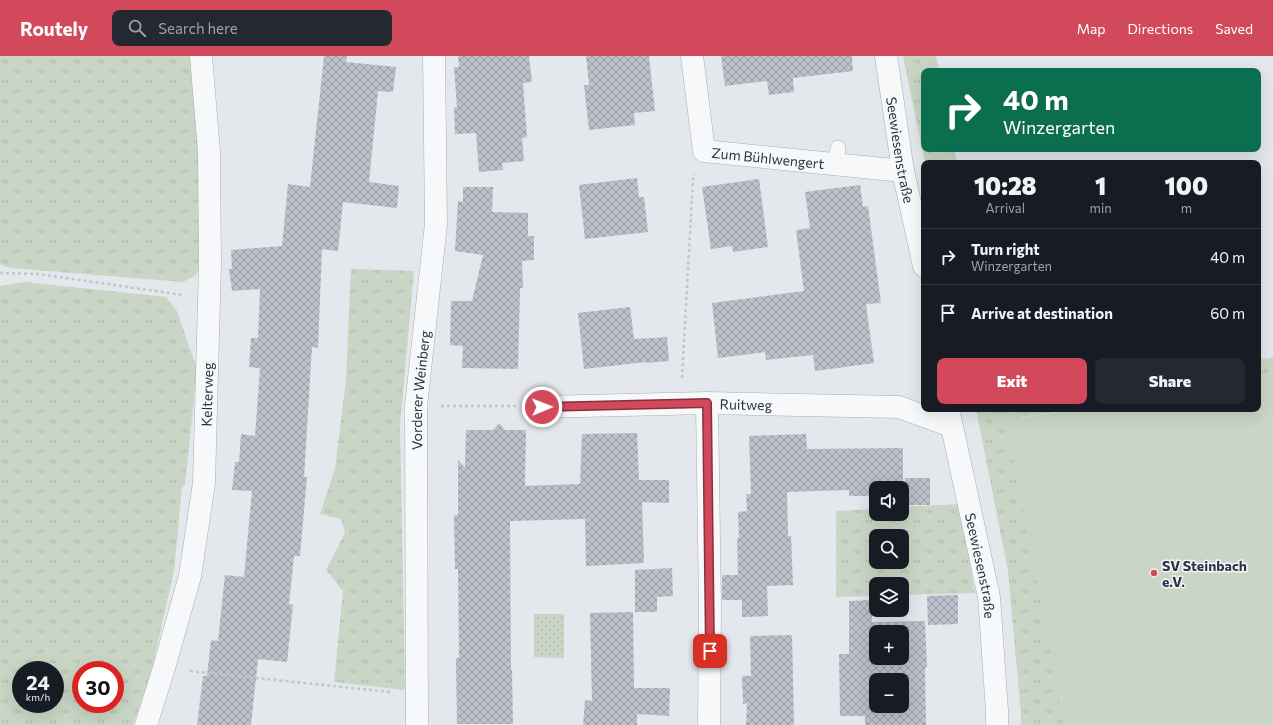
<!DOCTYPE html>
<meta charset="utf-8">
<style>
body{margin:0;font-family:Commissioner,sans-serif;background:#242831;color:#f1f3f6;height:100vh;display:flex;flex-direction:column;font-size:15px;white-space:nowrap}
*{box-sizing:border-box;margin:0}
p{font-size:13px;color:#9ea1a6}
.icon{flex:none;width:22px;height:22px;fill:none;stroke:currentColor;stroke-width:2;stroke-linecap:round;stroke-linejoin:round}
.map{position:relative;flex:1;overflow:hidden}
.panel{position:absolute;left:921px;top:104px;width:340px;height:252px;display:flex;flex-direction:column;background:#171b24;border-radius:8px;box-shadow:0 4px 16px #0002}
.panel>*{flex:none}
.top-card{position:absolute;left:921px;top:12px;width:340px;height:84px;border-radius:8px;box-shadow:0 4px 16px #0002;background:#0b6e4f;color:#fff;overflow:hidden}
.fabs{position:absolute;left:869px;top:425px;display:grid;gap:8px}
.fabs a{display:grid;place-items:center;width:40px;height:40px;border-radius:8px;background:#171b24;box-shadow:0 4px 16px #0002;font-size:20px}
.speed{position:absolute;left:12px;top:605px;display:flex;gap:8px;font-size:20px;font-weight:700;text-align:center}
.speed>*{display:grid;place-content:center;width:52px;height:52px;border-radius:50%;background:#171b24;box-shadow:0 4px 16px #0002;line-height:1}
.speed small{font-size:10px;font-weight:400}
.speed .limit{border:6px solid #d22;background:#fff;color:#111}
.pin{position:absolute;display:grid;place-items:center;width:34px;height:34px;color:#fff;margin:-17px;border-radius:8px;box-shadow:0 2px 6px #0006}
.me{position:absolute;width:44px;margin:-22px;rotate:89deg;stroke-linejoin:round;filter:drop-shadow(0 0 3px #0008)}
.turn{display:flex;align-items:center;gap:14px;height:84px;padding:0 16px;font-size:18px}
.turn .icon{width:52px;height:52px;stroke-width:2.5}
.turn b{display:block;font-size:28px;line-height:34px}
.eta{display:flex;justify-content:space-evenly;align-items:center;height:68px;text-align:center}
.eta b{font-size:24px;font-weight:800;line-height:28px}
.cta{display:flex;gap:8px;margin-top:auto;padding:8px 16px}
.cta a{flex:1;height:46px;border-radius:8px;background:#d1495b;color:#fff;font-size:16px;font-weight:800;line-height:46px;text-align:center}
.cta a+a{background:#242831;color:#f1f3f6}
ul{padding:0;list-style:none}
li{display:flex;align-items:center;gap:12px;height:56px;padding:0 16px;border-top:1px solid #363941}
li div{flex:1}
li b{display:block;font-size:15px}
li em{font-style:normal}
header{display:flex;align-items:center;gap:24px;box-sizing:border-box;height:56px;padding:0 20px;background:#d1495b;color:#fff}
header strong{font-size:19px}
nav{display:flex;gap:22px;margin-inline-start:auto;font-size:14px}
.search{width:280px;height:36px;background:#242831;display:flex;align-items:center;gap:10px;box-sizing:border-box;padding:0 14px;border-radius:8px;color:#9ea1a6;font-size:15px}
.map>svg:first-child{display:block}
</style>
<header>
<strong>Routely</strong>
<div class="search"><svg class="icon" aria-label="search" viewBox="0 0 24 24"><circle cx="10" cy="10" r="6"/><path d="M15 15l6 6"/></svg>Search here</div>
<nav><a>Map</a><a>Directions</a><a>Saved</a></nav>
</header>
<div class="map">
<svg width="1273" height="669" viewBox="0 0 1273 669">
<defs>
<pattern id="grass-tufts" width="24" height="20" patternUnits="userSpaceOnUse"><rect width="24" height="20" fill="#c9d6c5"/><path d="M3 7l-1-3M5 7V3M7 7l1-3M15 17l-1-3M17 17v-4M19 17l1-3" fill="none" stroke="#adb8ab"/></pattern>
<pattern id="garden-dots" width="8" height="8" patternUnits="userSpaceOnUse"><rect width="8" height="8" fill="#c9d6c5"/><path d="M2 2h.1M6 6h.1" fill="none" stroke="#adb8ab" stroke-width="1.8" stroke-linecap="round"/></pattern>
<pattern id="building-cross-hatch" width="8" height="8" patternUnits="userSpaceOnUse"><rect width="8" height="8" fill="#bbc0ca"/><path d="M0 0l8 8M0 8l8-8" fill="none" stroke="#989da6"/></pattern>
</defs>
<rect width="100%" height="100%" fill="#e4e7ec"/>
<path fill="url(#grass-tufts)" fill-rule="evenodd" d="M0,0h192l6,74 5,128 -7,17 -13,7 -173,-14 -10,-4z
M903,0h33l3,15h-15v78h30l3,14h-32z
M351,213l63,2 -14,154 5,265 -71,-8 9,-91 -17,-21 19,-37 -4,-14 -21,-5 15,-45 11,-90z
M25,226l141,15 11,14 20,58 -12,116 -3,2 -8,84 -23,102 -18,52h-133v-439zM21,614h34v34h-34zM81,614h34v34h-34z
M1273,301v25l-15,2v-26l9,1z
M976,353h101l-57,8 48,308h-47v-10l-13,-144z
M960,448l15,89 -73,2v-11h-26v12l-40,1v-86l40,-2v5h26v-7zM876,480h26v26h-26z"/>
<path fill="url(#garden-dots)" d="M534,558h30v44l-30,-1z"/>
<path fill="#c9d6c5" d="M1273,326v343h-209l-58,-305 71,-11h181v-25z"/>
<path fill="url(#building-cross-hatch)" fill-rule="evenodd" d="M324,0h23l-1,6 50,5 -3,25 -15,-1 -9,91 30,4 -2,22 -54,-6 -5,49 -16,-2 -4,99 -6,-1 -8,130h3l-7,79h-6l-5,48 4,1 -6,57 -29,-3 -7,66h-54l6,-49h4l4,-36 7,1 7,-66 19,2 8,-86 -20,-1 3,-28h4l2,-28 14,2 5,-68 -11,-1 2,-29h7l2,-49 -28,2 -3,-22h3l-1,-19 51,-4 6,-62 22,3z
M458,0h71l3,26 -9,1 4,54 -5,1 2,23 -22,2 1,7 -24,2 -3,-39 -21,1 -1,-27h3l-3,-40h5z
M586,0h63l6,55 -21,2 1,12 -46,5 -5,-45h5z
M721,0h131l1,15 -60,7 1,14 -25,3 -2,-14 -42,5z
M637,122l2,19h5l4,35 -63,7 -6,-54z
M759,123l9,68 -35,5 -1,-6 -21,3 -9,-62z
M860,129l3,22 5,-1 13,97 -15,1 8,59 -59,8 -2,-16 -47,5 -1,-8 -47,6 -6,-55 92,-12 -8,-61 14,-2 -5,-36z
M463,131h30l-1,25 36,1v23h6v24l-12,1 1,27h-3l-2,81 -56,-1 1,-22 -13,-1 1,-44h21l11,-46 -28,-4 3,-50 5,1z
M630,251l4,32 33,-2 2,24 -23,2v-1l-62,7 -6,-56z
M499,367l6,7h21l-1,56 55,-2 2,-50 55,-1 2,47h30v23l-27,-1 2,61 -58,3 -1,-47 -75,2 1,149h1l1,54h-56l-1,-66h3l-1,-89h-3l-1,-54h4v-55l7,7 1,-37h27z
M806,378l1,15 96,-1v48h-1v-8h-26v8h-27v-6l-62,2 1,44h3l2,49 -26,1 1,30 -26,1v-17h-20v-25h16l-1,-37h2l-1,-26 9,-1 -1,-17h5l-2,-58z
M905,422h25v27h-25z
M672,512l1,28 -16,1v15h-22v-42z
M958,539v29l-30,1 -1,-29z
M871,544l1,22 53,-1 2,46h-2l1,58h-61v-9h-25l-1,-62h10v-53zM876,576h26v26h-26zM876,624h26v26h-26z
M633,556l1,76h36l-1,28 -32,-2v11h-54l2,-25 7,1 -2,-88z
M792,579l2,90h-48l1,-22 -4,1 -1,-28h9l-1,-40z"/>
<g fill="none" stroke-linecap="round" stroke-linejoin="round">
<defs>
<path id="service" d="M836,108l2,-16"/>
<g id="minor">
<path id="s1" d="M692,0l12,95 199,20"/>
<path id="s2" d="M886,0l17,115 21,95"/>
<path d="M707,347l3,204 -1,118"/>
<path id="s3" d="M542,351l165,-4 192,4 52,19"/>
<path id="s4" d="M949,357l40,184 8,114v14"/>
<path id="s5" d="M146,669l18,-57 26,-92 14,-93 6,-219 -1,-113 -8,-95"/>
<path id="s6" d="M417,669l-1,-319 20,-182 -2,-168"/>
</g>
</defs>
<use href="#service" stroke="#a9aeb7" stroke-width="16"/>
<use href="#minor" stroke="#a9aeb7" stroke-width="23"/>
<path stroke="#c2c5cb" stroke-width="2.5" stroke-dasharray="3 3" stroke-linecap="butt" d="M0,217l38,1 145,21
M682,322l11,-199 2,-5
M441,350h75
M190,615l200,21"/>
<use href="#service" stroke="#f7f8fa" stroke-width="15"/>
<use href="#minor" stroke="#f7f8fa" stroke-width="22"/>
</g>
<g fill="none" stroke-linecap="round" stroke-linejoin="round">
<defs>
<path id="route" d="M542,351l165,-4 3,248"/>
</defs>
<use href="#route" stroke="#882f3b" stroke-width="10"/>
<use href="#route" stroke="#d1495b" stroke-width="7"/>
</g>
<circle fill="#d1495b" stroke="#f4f6f9" stroke-width="1.5" cx="1154" cy="517" r="4"/>
<g text-anchor="middle" dominant-baseline="central" stroke-width="3" stroke-linejoin="round" paint-order="stroke">
<g font-size="14" fill="#2b3445" stroke="#f4f6f9">
<text stroke="none"><textPath href="#s2" startOffset="95">Seewiesenstraße</textPath></text>
<text stroke="none"><textPath href="#s1" startOffset="160">Zum Bühlwengert</textPath></text>
<text stroke="none"><textPath href="#s6" startOffset="335">Vorderer Weinberg</textPath></text>
<text stroke="none"><textPath href="#s5" startOffset="338">Kelterweg</textPath></text>
<text stroke="none"><textPath href="#s3" startOffset="204">Ruitweg</textPath></text>
<text stroke="none"><textPath href="#s4" startOffset="156">Seewiesenstraße</textPath></text>
</g>
<g font-size="14" font-weight="bold" fill="#2b3445" stroke="#f4f6f9" text-anchor="start">
<text x="1162" y="509">SV Steinbach<tspan x="1162" dy="16">e.V.</tspan></text>
</g>
</g>
</svg>
<div class="fabs">
<a><svg class="icon" aria-label="sound" viewBox="0 0 24 24"><path d="M4 9h4l5-4v14l-5-4H4zM17 9q2 3 0 6"/></svg></a>
<a><svg class="icon" aria-label="search" viewBox="0 0 24 24"><circle cx="10" cy="10" r="6"/><path d="M15 15l6 6"/></svg></a>
<a><svg class="icon" aria-label="layers" viewBox="0 0 24 24"><path d="M12 4l9 5-9 5-9-5zM3 14l9 5 9-5"/></svg></a>
<a>+</a>
<a>−</a>
</div>
<div class="speed"><div>24<small>km/h</small></div><div class="limit">30</div></div>
<div class="pin" style="left:710px;top:595px;background:#d93025"><svg class="icon" aria-label="arrive" viewBox="0 0 24 24"><path d="M6 21V4h12l-3 4 3 4H6"/></svg></div>
<svg class="me" style="left:542px;top:351px" viewBox="-20 -20 40 40"><circle r="17" fill="#d1495b" stroke="#fff" stroke-width="3"/><path d="M0-11L8 9 0 5-8 9z" fill="#fff"/></svg>
<div class="top-card">
<div class="turn"><svg class="icon" aria-label="right" viewBox="0 0 24 24"><path d="M7 20v-9h11M14 6l5 5-5 5"/></svg><div><b>40 m</b>Winzergarten</div></div>
</div>
<section class="panel">
<div class="eta">
<div><b>10:28</b><p>Arrival</p></div>
<div><b>1</b><p>min</p></div>
<div><b>100</b><p>m</p></div>
</div>
<ul>
<li><svg class="icon" aria-label="right" viewBox="0 0 24 24"><path d="M7 20v-9h11M14 6l5 5-5 5"/></svg><div><b>Turn right</b><p>Winzergarten</p></div><em>40 m</em></li>
<li><svg class="icon" aria-label="arrive" viewBox="0 0 24 24"><path d="M6 21V4h12l-3 4 3 4H6"/></svg><div><b>Arrive at destination</b></div><em>60 m</em></li>
</ul>
<div class="cta"><a>Exit</a><a>Share</a></div>
</section>
</div>
